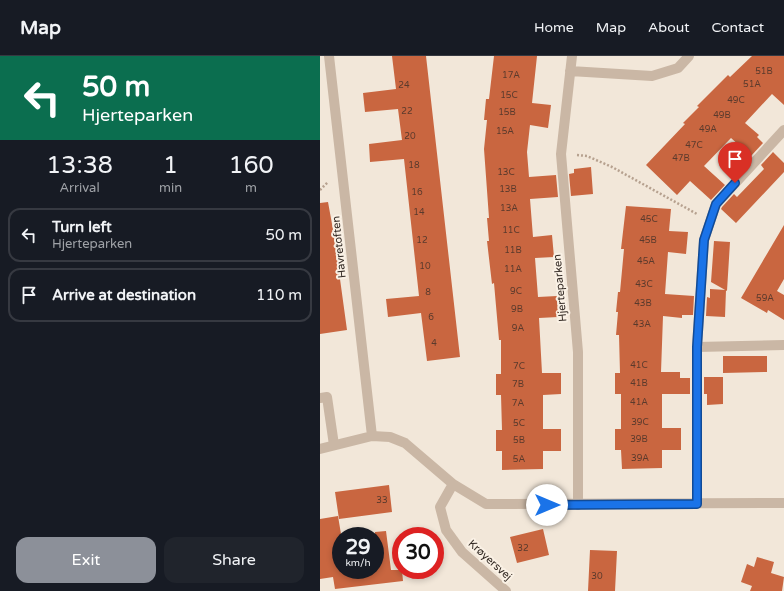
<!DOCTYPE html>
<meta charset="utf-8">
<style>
body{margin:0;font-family:"Varela Round",sans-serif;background:#20242c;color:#f1f3f6;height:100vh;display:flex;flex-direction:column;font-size:15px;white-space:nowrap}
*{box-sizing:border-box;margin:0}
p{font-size:13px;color:#9ea1a6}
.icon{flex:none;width:22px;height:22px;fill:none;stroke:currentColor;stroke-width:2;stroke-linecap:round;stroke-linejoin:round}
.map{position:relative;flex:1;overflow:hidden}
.drawer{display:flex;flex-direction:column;background:#171b24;width:320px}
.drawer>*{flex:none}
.banner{background:#0b6e4f;color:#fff;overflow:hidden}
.speed{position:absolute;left:12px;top:471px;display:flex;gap:8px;font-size:20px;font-weight:700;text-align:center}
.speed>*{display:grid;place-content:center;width:52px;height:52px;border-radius:50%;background:#171b24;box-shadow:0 2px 6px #0003;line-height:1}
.speed small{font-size:10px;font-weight:400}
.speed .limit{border:6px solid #d22;background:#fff;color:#111}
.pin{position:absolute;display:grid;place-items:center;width:34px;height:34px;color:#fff;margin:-41px -17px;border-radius:50% 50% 50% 0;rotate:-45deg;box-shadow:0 0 4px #0007}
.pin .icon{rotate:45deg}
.me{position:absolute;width:44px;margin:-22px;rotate:90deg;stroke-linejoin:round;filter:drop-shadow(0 0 3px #0008)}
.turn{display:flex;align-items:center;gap:14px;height:84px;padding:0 16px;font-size:18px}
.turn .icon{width:52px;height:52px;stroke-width:2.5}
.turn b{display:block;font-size:28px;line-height:34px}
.eta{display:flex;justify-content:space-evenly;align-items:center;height:68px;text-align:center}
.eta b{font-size:24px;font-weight:600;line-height:28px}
.primary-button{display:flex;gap:8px;margin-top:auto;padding:8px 16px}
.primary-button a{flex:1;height:46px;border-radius:12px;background:#8c9099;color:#fff;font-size:16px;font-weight:600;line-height:46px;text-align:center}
.primary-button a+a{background:#20242c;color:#f1f3f6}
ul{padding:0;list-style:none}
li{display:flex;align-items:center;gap:12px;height:54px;margin:0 8px 6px;padding:0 8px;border:2px solid #363941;border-radius:12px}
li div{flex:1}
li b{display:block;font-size:15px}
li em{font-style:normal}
header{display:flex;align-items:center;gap:24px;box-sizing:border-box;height:56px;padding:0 20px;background:#171b24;border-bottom:1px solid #363941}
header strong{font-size:19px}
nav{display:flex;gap:22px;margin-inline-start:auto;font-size:14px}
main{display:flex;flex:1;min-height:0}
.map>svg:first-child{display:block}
</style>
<header>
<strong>Map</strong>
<nav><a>Home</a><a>Map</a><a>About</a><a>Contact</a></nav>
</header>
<main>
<section class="drawer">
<div class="banner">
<div class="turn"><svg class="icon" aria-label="left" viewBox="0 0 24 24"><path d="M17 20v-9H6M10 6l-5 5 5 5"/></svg><div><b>50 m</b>Hjerteparken</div></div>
</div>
<div class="eta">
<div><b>13:38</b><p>Arrival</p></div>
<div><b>1</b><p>min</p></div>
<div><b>160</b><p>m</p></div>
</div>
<ul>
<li><svg class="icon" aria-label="left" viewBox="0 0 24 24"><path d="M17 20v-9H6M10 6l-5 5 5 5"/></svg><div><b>Turn left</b><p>Hjerteparken</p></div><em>50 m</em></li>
<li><svg class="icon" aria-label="arrive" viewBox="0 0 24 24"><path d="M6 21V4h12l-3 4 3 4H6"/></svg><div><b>Arrive at destination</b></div><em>110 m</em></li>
</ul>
<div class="primary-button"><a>Exit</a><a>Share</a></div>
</section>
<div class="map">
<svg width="464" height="535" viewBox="0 0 464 535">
<rect width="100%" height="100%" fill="#f2e7d9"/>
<path fill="#c96640" d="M72,0h34l34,301 -33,4 -6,-48 -33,4 -2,-18 33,-3 -15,-137 -34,3 -1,-18 33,-4 -4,-31 -33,3 -2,-19 33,-4z
M174,0h43l-5,47 19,2 -3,23 -18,-3 -3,27 2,25 27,-2 2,22 -28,2 3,38 19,-2 2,22 -19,1 3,39 19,-1 1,21 -19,1 3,55h19v21l-18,1v34h18v22h-18v18l-41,1v-19h-6v-21h6l-1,-35h-5v-21h5v-34h-2l-5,-57 -2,1 -5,-43h2l-2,-23h2l-5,-69 3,-29h-3l2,-21h3z
M432,0h32v49l-12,-11 -27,29 14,12 -2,2 6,6 -12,13 -20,-18 -27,28 21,19 -14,15 -21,-19 -13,14 -31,-30 39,-41 -2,-1 16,-16 -2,-1 31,-31 2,2z
M453,96l11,11v9l-48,51 -15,-14 1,-2 12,-13 3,3 27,-28 -3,-4z
M271,111l2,27 -22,2 -2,-22 5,-1v-4z
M8,146l14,77h-2l7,51 -27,4v-131z
M306,150l45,3 -2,22 19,1 -2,22 -18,-2 -3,42 29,2 -1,19h-11v3l-19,-2 -2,56h19v6h10v16h-28v34h19v22h-19v18l-40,1 -1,-19h-6v-21h6v-35h-6v-21h5l-1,-38h-3l2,-23h-2l2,-20h2l4,-43h-3z
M464,169v54l-7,12 7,4v25l-16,-10 -1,3 -26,-15z
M394,185l16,1 -3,49 -16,-9z
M390,233l16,1 -1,27 -19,-1 1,-19 3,1z
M403,300h44v16l-44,1z
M384,321h19v27l-16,1v-11h-3z
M69,429l3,27 -53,7 -4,-27z
M18,460l3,18v36h34v-38l11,-1 5,39h11l1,11 -68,8 -2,-12 -13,2v-60z
M223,473l6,26 -32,8 -7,-26z
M270,494l27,1 -2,40h-27z
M437,501l17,5 -3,11 13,4 -2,14h-32l2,-5 -11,-4 6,-18 7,3z"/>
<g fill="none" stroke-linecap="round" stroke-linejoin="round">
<path stroke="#b6a18f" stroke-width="2.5" stroke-dasharray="2 2" stroke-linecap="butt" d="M257,99l10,1 25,11 85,47
M0,134l8,-8"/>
<path stroke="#cab7a5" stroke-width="10" d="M0,342l7,-1 7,48"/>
<path stroke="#cab7a5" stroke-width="10" d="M9,0l43,380
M252,0l-11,98 17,198v153
M250,15l82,5 26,-8 11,-12
M377,291l87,-2
M0,393l52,-13 18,1 15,6 48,41 33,20 298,-1
M133,428l-13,23 6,23 16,22 44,39
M377,448v-157l7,-107 12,-36 68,-74"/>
</g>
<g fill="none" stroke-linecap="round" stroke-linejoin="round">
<defs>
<path id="route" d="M227,449l150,-1v-157l7,-107 12,-36 19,-21"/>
</defs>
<use href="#route" stroke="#114b97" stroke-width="10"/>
<use href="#route" stroke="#1a73e8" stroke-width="7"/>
</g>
<g text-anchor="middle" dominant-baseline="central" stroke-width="4" stroke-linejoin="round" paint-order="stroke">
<g font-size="9" fill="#5a3a2c">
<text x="444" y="15">51B</text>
<text x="191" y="19">17A</text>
<text x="432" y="28">51A</text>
<text x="84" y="29">24</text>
<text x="189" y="39">15C</text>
<text x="416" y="44">49C</text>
<text x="87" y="55">22</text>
<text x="187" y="56">15B</text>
<text x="402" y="59">49B</text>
<text x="388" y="73">49A</text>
<text x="185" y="75">15A</text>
<text x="90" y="80">20</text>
<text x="374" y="89">47C</text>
<text x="361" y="102">47B</text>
<text x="94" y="109">18</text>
<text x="186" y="116">13C</text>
<text x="188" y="133">13B</text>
<text x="97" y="136">16</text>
<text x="189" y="152">13A</text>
<text x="99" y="156">14</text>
<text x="329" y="163">45C</text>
<text x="191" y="174">11C</text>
<text x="102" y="184">12</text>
<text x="328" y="184">45B</text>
<text x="193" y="194">11B</text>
<text x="326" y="205">45A</text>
<text x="105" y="210">10</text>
<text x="193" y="213">11A</text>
<text x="324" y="228">43C</text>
<text x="196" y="235">9C</text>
<text x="108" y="236">8</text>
<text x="445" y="242">59A</text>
<text x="323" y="247">43B</text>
<text x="197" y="253">9B</text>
<text x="111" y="261">6</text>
<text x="322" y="268">43A</text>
<text x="198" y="272">9A</text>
<text x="114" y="287">4</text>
<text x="319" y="309">41C</text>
<text x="199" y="310">7C</text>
<text x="319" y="327">41B</text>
<text x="198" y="328">7B</text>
<text x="319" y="346">41A</text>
<text x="198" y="347">7A</text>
<text x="320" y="366">39C</text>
<text x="199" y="367">5C</text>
<text x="319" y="383">39B</text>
<text x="199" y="384">5B</text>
<text x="320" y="402">39A</text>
<text x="199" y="403">5A</text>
<text x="62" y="444">33</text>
<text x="203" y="492">32</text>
<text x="277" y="520">30</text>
</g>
<g font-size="11" fill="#352c26" stroke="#faf1e5">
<text transform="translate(19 191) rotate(-96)">Havretoften</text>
<text transform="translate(240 232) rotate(-95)">Hjerteparken</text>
<text transform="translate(170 504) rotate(42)">Krøyersvej</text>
</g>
</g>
</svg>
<div class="speed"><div>29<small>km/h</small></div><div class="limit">30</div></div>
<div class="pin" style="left:415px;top:127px;background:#d93025"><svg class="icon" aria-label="arrive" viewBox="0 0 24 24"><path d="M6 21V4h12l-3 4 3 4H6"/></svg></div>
<svg class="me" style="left:227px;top:449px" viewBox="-20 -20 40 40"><circle r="19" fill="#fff"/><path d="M0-13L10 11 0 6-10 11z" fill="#1a73e8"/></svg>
</div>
</main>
